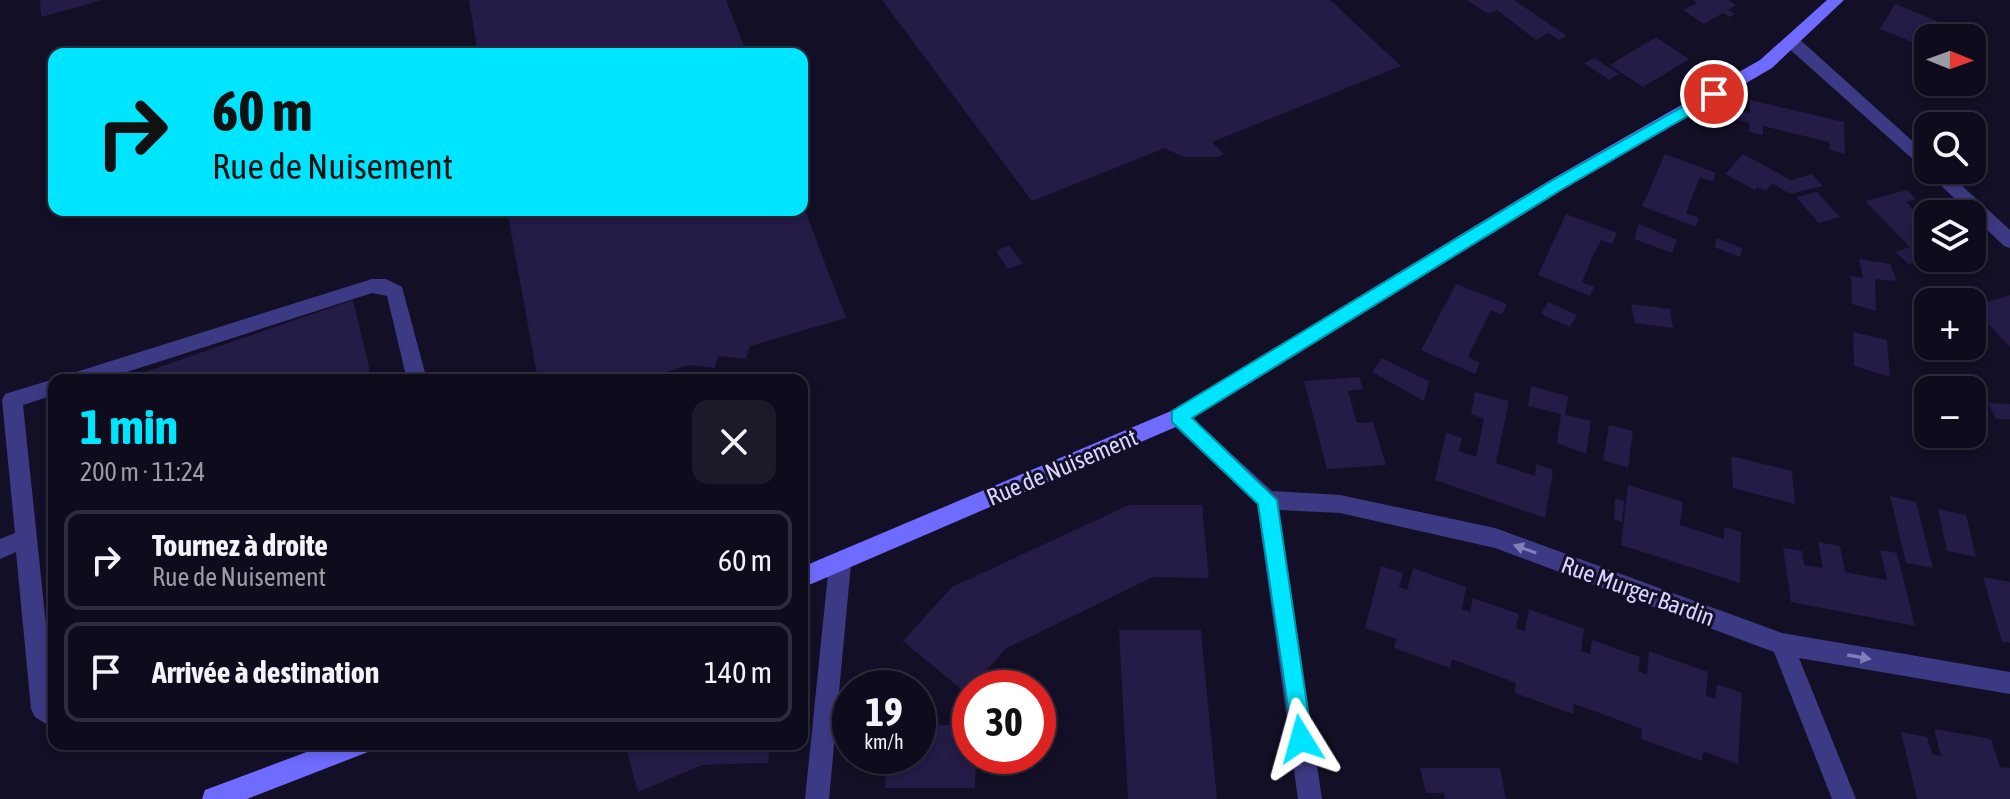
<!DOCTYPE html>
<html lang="fr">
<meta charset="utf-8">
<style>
body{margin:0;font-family:"Asap Condensed",sans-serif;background:#1c1929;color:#f1f3f6;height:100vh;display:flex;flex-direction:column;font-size:30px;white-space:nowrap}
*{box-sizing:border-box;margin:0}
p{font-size:26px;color:#9b9ba3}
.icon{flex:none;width:44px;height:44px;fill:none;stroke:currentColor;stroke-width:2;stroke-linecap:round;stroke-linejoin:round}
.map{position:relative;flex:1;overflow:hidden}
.side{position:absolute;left:48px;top:374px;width:760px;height:376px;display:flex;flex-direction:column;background:#0e0b1c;border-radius:16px;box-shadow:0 4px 12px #0003,0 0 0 2px #2e2b3b}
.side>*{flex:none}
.hud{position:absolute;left:48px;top:48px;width:760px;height:168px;border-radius:16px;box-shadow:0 4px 12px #0003,0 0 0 2px #2e2b3b;background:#00e5ff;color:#111;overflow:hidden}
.needle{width:52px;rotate:91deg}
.controls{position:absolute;left:1914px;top:24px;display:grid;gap:16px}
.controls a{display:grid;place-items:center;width:72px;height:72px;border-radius:16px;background:#0e0b1c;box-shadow:0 4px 12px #0003,0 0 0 2px #2e2b3b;font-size:40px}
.speed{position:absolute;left:832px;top:670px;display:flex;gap:16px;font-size:40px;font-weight:700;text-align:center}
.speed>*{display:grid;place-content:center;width:104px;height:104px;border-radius:50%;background:#0e0b1c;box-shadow:0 4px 12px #0003,0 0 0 2px #2e2b3b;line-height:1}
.speed small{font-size:20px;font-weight:400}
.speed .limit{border:12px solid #d22;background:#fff;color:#111}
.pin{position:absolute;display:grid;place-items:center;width:68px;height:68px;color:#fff;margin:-34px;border:4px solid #fff;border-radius:50%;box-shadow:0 2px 8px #0007}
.me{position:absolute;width:88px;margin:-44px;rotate:352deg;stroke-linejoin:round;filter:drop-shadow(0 0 6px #0008)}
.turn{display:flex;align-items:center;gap:28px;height:168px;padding:0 32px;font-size:36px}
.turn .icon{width:104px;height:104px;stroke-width:2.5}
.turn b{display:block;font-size:56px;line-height:68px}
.round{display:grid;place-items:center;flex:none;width:84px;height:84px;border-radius:16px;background:#1c1929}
.head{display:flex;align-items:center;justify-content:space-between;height:136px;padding:0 32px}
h1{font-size:48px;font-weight:700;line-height:60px;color:#00e5ff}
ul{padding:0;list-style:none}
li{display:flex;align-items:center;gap:24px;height:100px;margin:0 16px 12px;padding:0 16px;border:4px solid #2e2b3b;border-radius:16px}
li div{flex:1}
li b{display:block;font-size:30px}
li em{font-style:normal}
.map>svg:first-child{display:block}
</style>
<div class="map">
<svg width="2010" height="799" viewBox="0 0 2010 799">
<rect width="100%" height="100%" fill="#130f26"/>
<path fill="#241b47" d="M40,0h59v1l-58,16z
M469,0h257l21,54h-269z
M882,0h448l71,66 -189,76 12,12 -7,3h-34l-18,-9 -133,53z
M1467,0h47l53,36 -8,4 -10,-7 -13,7 -39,-30 -9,4z
M1692,0h36l8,5 -8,5 7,4 -5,3 -7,-4 -19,11 -21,-14 14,-7z
M1895,4l44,18 -14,25 -45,-18z
M1656,37l33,22 -46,28 -33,-22z
M1594,58l25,16 -10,6 -25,-17z
M1750,100l94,22 1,32 -15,-4 -1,-8 -66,-16v9l-14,-3 1,-9 -12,-3 1,-9 11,2z
M1665,154l51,19 -3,9 -13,-5 -14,36 13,5 -3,9 -54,-21z
M1743,154l48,26 21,-6 11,12 -33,8 -18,-11 -6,8 -9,-4 -2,3 -30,-16z
M1907,190l9,9 -10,3 22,22v34l38,1 -33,10 -9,-9 -15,4 -14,-12 15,-5 -45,-46z
M1817,192l23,25 -21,6 -23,-26z
M802,203l44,115 -96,28 -4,13 -27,-3 -5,12 -25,-3 -48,15h-103l-31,-170h295z
M1566,214l51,19 -5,11 -11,-4 -9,18 -10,24 12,5 -4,9 -52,-21z
M1639,224l38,16 -5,13 -38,-14z
M1717,238l25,10 -2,9 -26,-10z
M1009,245l14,18 -15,6 -12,-18z
M1859,259l31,5 7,17 -22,-2 1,32 -24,-7 -1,-28 12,2z
M1456,284l51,20 -5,11 -11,-5 -23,47 12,6 -5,11 -54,-24z
M2010,295v52l-38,-40z
M353,300l19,80h-250z
M1548,302l29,13 -7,12 -29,-13z
M1631,304l39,5 3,19 -38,-5z
M1853,332l34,8 3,37 -36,-11z
M1382,358l47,23 -5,20 -52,-29z
M1359,377l4,12 -15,2 9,32 16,-1 13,43 -59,4 -23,-88z
M1531,386l37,10 -3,19 26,6 -5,33 -29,-11 4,-29 -33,-8z
M1475,392l34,9 -13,62 39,13 1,-12 17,6 -8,48 -110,-38 11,-47 16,5 -3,13 17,6 8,-38 -13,-5z
M1988,403l22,1v15h-14z
M1609,425l24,6 -5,37 -25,-8z
M1731,456l61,15 3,33 -62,-16z
M1628,485l55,17 -3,23 44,14v-12l17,5 -1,51 -119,-38z
M1890,496l26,6 17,66 -27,-5z
M1615,498l9,3 -2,21 -8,-3z
M1129,505h73l7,73 -56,-1 -148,72 -38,45 -64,-53 49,-54z
M1938,509l28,6 10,42 -29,-6z
M1818,542l22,4 5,26 42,8 -7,-30 17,3 18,73 -124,-24 -8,-54 19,3 2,14 19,3z
M1381,566l22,7 -4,14 8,3 6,-22 53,19 -4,22 8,3 3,-14 46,16 -3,14 9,3 4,-22 55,20 -3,22 9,3 2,-14 48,17 -2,14 9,4 2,-24 59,21 -2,24 9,3 2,-15 25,9 -4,71 -35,-13 -1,10 -61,-22 1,-10 -34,-13 -34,-12 -1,10 -58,-21 1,-10 -64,-24 -2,9 -56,-20 2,-9 -31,-11z
M1983,577l27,5v61l-8,-1z
M1119,630h82l16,169h-89z
M918,725h52v31h6l-1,32h-90l2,-32h31z
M1934,729l57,10 9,28 10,1v31h-93l-16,-67 26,5 5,17 9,2z
M625,744h145l-2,19 -66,2 -64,27z
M1420,768h80l6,31h-61l-1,-6h-18z"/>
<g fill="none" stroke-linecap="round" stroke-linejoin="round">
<path fill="#3d3a85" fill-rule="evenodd" d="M372,279h14l16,8 25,93h-20l-20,-84 -15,-3 -270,87h-36l3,-6 7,-2z
M54,379l4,1h-4v15l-31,10 31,296v28l-19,-12 -4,-8 -15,-157 -16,7v-20l15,-6 -13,-133 3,-6z"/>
<path fill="#3d3a85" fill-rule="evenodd" d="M1791,36l6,1 131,118v15h17l65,60v18l-6,-2 -78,-75 -141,-126 -2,-4z
M1178,408l7,3 87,80 68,4 155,33 287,105 228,39v22l-211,-36 57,141h-24l-58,-147 -279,-104 -155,-35 -61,-3 43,289h-24l-41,-295 -86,-81 -3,-6 3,-6z
M840,554l8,3 3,7 -22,235h-24l24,-235 3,-7z"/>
<path fill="#6f6bff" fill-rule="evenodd" d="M1827,0h17l-72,68 -208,121 -379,234 -383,165v-21l369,-156 381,-232 208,-119z
M328,744h44l-4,8 -121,47h-45l3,-9z"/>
</g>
<defs><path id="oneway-solid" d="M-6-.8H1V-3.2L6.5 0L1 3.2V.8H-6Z" transform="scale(2)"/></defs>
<g fill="#837fbc">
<use href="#oneway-solid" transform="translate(1525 549) rotate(-160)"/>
<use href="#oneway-solid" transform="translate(1859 657) rotate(10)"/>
</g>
<path fill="#00e5ff" stroke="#0095a6" stroke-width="2" d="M1714,89l6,1v7l-156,91 -372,230 85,82 35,239 -3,8 -8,3 -7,-3 -36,-243 -86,-82v-11l381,-231z"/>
<g text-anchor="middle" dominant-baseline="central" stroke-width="6" stroke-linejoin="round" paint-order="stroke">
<g font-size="24" fill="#d9d4ff" stroke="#130f26">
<text transform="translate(1062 467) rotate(-23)">Rue de Nuisement</text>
<text transform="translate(1638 591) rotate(20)">Rue Murger Bardin</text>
</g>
</g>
</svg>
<div class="controls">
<a><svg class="needle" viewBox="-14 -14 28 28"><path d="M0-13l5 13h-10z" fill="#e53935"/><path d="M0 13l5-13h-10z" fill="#9b9ba3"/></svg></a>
<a><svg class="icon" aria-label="search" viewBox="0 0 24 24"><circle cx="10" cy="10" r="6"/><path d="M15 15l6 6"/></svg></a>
<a><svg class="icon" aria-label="layers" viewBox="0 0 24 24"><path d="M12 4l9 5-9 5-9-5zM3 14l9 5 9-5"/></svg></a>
<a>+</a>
<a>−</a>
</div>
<div class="speed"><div>19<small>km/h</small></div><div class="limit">30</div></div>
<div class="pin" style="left:1714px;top:94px;background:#d93025"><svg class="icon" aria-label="arrive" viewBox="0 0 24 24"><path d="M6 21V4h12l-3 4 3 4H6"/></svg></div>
<svg class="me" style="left:1301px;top:739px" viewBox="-20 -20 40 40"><path d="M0-17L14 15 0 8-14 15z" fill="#00e5ff" stroke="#fff" stroke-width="4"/></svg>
<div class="hud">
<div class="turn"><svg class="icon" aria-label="right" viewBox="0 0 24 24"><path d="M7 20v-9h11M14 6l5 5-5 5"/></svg><div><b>60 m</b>Rue de Nuisement</div></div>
</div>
<section class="side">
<div class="head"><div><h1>1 min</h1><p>200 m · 11:24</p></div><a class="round"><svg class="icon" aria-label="close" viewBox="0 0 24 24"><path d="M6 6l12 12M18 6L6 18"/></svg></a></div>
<ul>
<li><svg class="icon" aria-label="right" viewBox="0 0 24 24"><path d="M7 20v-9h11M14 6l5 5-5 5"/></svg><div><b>Tournez à droite</b><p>Rue de Nuisement</p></div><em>60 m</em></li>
<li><svg class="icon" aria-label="arrive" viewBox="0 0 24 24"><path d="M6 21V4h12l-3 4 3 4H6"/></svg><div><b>Arrivée à destination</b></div><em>140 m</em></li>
</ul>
</section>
</div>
